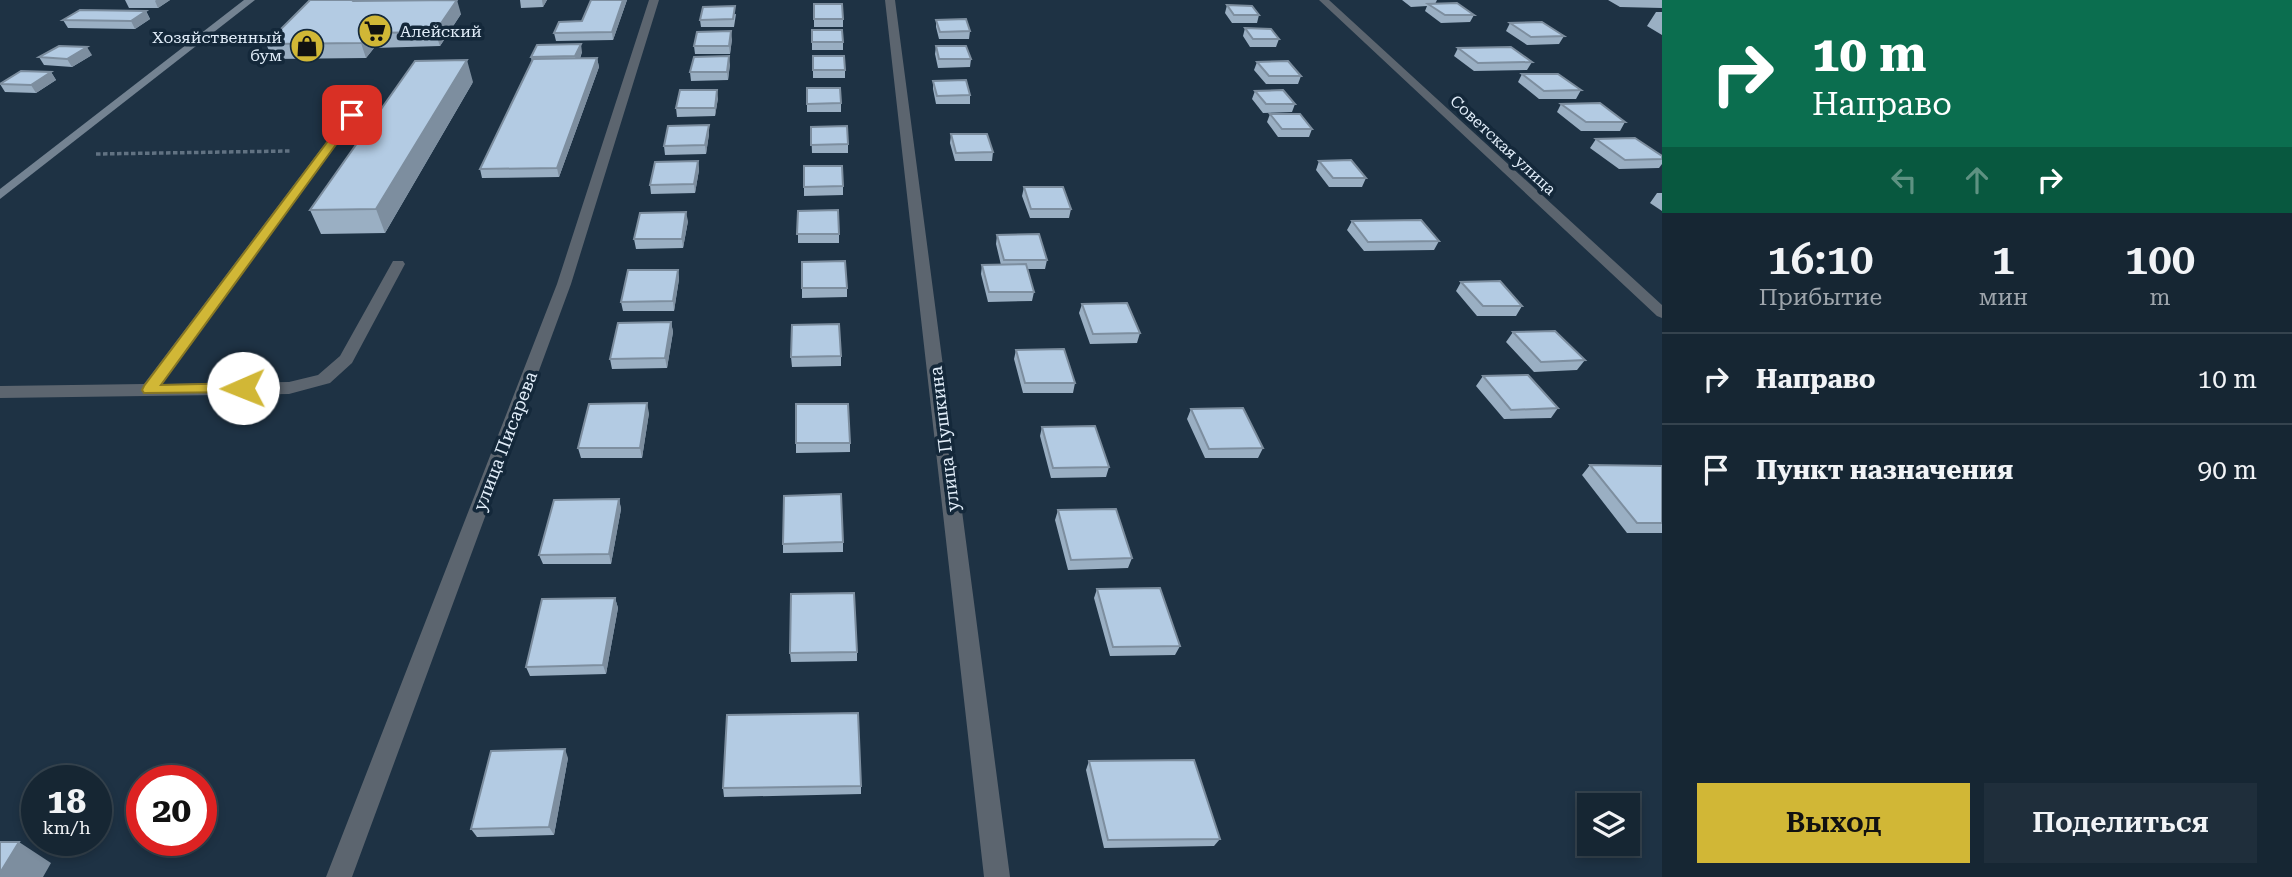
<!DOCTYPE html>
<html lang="ru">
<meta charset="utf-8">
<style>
body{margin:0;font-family:"Roboto Serif",serif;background:#1f2e3b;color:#f1f3f6;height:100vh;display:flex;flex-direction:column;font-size:26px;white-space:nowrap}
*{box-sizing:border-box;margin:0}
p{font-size:23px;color:#9ea5ac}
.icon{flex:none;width:38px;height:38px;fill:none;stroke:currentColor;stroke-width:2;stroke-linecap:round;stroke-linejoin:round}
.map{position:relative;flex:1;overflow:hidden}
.sheet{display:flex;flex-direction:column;background:#162633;width:630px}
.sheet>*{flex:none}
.hud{background:#0b6e4f;color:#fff;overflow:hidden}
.fabs{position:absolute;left:1577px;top:793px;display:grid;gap:14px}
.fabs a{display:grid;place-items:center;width:63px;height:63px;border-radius:0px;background:#162633;box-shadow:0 4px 10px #0003,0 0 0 2px #35434e;font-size:35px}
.speed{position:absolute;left:21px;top:765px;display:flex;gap:14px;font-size:35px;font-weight:700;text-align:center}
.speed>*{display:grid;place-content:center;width:91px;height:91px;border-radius:50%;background:#162633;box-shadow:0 4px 10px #0003,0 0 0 2px #35434e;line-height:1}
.speed small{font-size:18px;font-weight:400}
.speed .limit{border:10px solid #d22;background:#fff;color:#111}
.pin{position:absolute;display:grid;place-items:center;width:60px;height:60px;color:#fff;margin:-30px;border-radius:14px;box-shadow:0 4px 10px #0006}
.me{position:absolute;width:77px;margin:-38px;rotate:269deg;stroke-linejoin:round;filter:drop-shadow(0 0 5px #0008)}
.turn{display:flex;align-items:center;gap:24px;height:147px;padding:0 35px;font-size:32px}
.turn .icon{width:91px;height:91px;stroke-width:2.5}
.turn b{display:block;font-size:49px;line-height:60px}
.lanes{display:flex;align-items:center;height:66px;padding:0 35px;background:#0003;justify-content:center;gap:35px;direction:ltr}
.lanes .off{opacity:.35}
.eta{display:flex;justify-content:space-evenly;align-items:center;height:119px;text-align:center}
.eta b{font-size:42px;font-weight:600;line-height:49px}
.primary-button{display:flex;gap:14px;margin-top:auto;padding:14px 35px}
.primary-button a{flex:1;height:80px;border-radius:0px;background:#d1b736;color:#111;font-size:28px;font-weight:600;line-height:80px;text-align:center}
.primary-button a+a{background:#1f2e3b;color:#f1f3f6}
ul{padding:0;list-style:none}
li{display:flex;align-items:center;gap:21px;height:91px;padding:0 35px;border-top:2px solid #35434e}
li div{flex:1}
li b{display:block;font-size:26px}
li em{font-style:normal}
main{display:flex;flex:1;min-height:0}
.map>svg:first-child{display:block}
</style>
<main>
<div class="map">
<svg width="1662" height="877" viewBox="0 0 1662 877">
<rect width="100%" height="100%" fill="#1e3244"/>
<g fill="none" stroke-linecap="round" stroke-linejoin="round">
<path stroke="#617282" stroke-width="3.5" stroke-dasharray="4.5 2.5" stroke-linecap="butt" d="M96,154l194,-3"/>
<path fill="#5c656f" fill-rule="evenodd" d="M348,113l10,2 -196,269 127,-2 29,-7 22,-19 53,-95h10l2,3 -53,99 -22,20 -41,11 -289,4v-12l144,-2z"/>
<path fill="#5c656f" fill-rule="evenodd" d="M649,0h10l-88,284 -219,593h-26l231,-593z
M885,0h10l115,877h-26z
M1319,0h10l333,305v13l-5,-2z"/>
<path fill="#748392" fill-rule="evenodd" d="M244,0h11l-255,199v-10z"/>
</g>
<path fill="#9aafc3" d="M125,0h45l-12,8h-29z
M310,0h62v1l89,13 -21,32 -66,2 -8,10 -93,1 -7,-15z
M520,0h27l-4,7 -22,1z
M571,0h56l-14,40 -57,1 -2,-8 28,-12 9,-21z
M1402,0h35l-2,4 39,11 -4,7 -29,1 -16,-12 2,-5 -16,1z
M1608,0h54v8l-42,-1z
M814,4l29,15v8h-29z
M1227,5l32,10 -2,8h-25l-7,-10z
M146,11l4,8 -15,10 -67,-1 -5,-8z
M1656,12h6v23l-15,-9z
M736,14l-2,13h-33l-1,-7z
M936,20l34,11 -1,8h-30l-3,-12z
M1510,23l54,13 -5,8 -32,1 -21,-14z
M1245,28l34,11 -3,8h-26l-7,-11z
M812,30l31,12v8h-31z
M732,39l-2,15h-35l-1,-8z
M936,46l35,13 -1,8 -32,1 -3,-14z
M1458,48l74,14 -5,8 -53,1 -20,-15z
M582,52l-2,7 17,-1 2,9 -40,110 -77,1 -2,-9 52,-107 -1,-5z
M92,55l-20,12 -28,-2 -5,-8z
M813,56l32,14v8h-32z
M1257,62l44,14 -3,8h-32l-12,-14z
M730,64l-2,16 -37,1 -1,-9z
M51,72l5,8 -20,13 -31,-1 -5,-8z
M1522,74l59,16 -5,9h-37l-21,-17z
M933,81l37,14v9h-34l-3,-15z
M473,82l-88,151 -64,1 -11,-24z
M807,88l34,15v9h-34z
M1255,91l40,13 -3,8 -29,1 -11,-14z
M718,98l-3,18 -38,1 -1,-9z
M1561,104l64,18 -5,9h-39l-24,-19z
M1270,114l42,15 -3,8h-31l-11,-15z
M709,125v9l-3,20 -41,1 -1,-9z
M811,127l37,17v9h-36z
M951,134l42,18 -1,9h-37l-5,-18z
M1596,139l66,17v8l-3,4 -40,1 -29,-21z
M698,161l1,9 -4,23 -44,1 -1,-9z
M1319,161l47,17 -4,9h-33l-13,-17z
M804,166l39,20v9l-39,1z
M1024,187l47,22 -2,9h-39l-8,-22z
M1657,193h5v18l-12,-8z
M798,211l41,23v9h-41z
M688,221l-5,27 -47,1 -2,-10z
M1352,221l87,20 -5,9 -70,1 -17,-21z
M997,235l50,25 -2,9h-18l7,23 -2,9 -44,1 -7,-28 1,-9h19l-5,-21z
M802,262l45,26v9l-45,1z
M678,270l1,9 -5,32h-51l-2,-9z
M1461,282l61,24 -6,10h-39l-21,-25z
M1082,304l58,29 -3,10 -47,1 -11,-31z
M671,322l2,10 -6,36 -55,1 -2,-10z
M1513,332l72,28 -8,10 -43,2 -28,-30z
M1016,350l59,33 -2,10h-50l-9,-34z
M841,356v10l-49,1 -1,-10z
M1483,376l75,32 -7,10 -47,1 -28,-33z
M1191,409l72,39 -5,10h-53l-18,-39z
M649,413l-7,45h-61l-3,-10z
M1042,427l67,40 -3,10 -55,1 -11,-42z
M796,443h54v9l-54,1z
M1590,465l72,1v67h-35l-45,-58z
M619,499l2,10 -10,55h-68l-4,-9z
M1058,510l74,48 -4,10 -60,2 -13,-50z
M843,542v10l-60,1v-9z
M1097,589l83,57 -5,9 -65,1 -16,-58z
M615,598l3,10 -12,66 -76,2 -4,-9z
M857,652v9l-66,1 -1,-9z
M568,758l-14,77 -77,2 -6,-8z
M1089,761l131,78 -6,7 -110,2 -18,-78z
M861,786v8l-137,3 -1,-9z"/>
<path fill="#7d8e9f" d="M156,0h14l-12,8 -3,-7z
M457,0l4,14 -21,32 -5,-14z
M542,0h5l-4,7z
M623,0h4l-14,40 -1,-8z
M146,11l4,8 -15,10 -4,-8z
M731,31l1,8 -2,15 -1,-8z
M369,33l5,15 -8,10 -5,-15z
M581,44l1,8 -5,13 -2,-9z
M87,47l5,8 -20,12 -5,-8z
M729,56l1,8 -2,16 -1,-8z
M597,58l2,9 -40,110 -2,-9z
M467,60l6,22 -88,151 -9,-24z
M51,72l5,8 -20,13 -5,-8z
M717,90l1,8 -3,18v-8z
M709,125v9l-3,20 -1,-9z
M698,161l1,9 -4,23 -1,-9z
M686,212l2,9 -5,27 -1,-9z
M678,270l1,9 -5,32 -1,-10z
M671,322l2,10 -6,36 -2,-10z
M647,403l2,10 -7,45 -2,-10z
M619,499l2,10 -10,55 -2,-10z
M615,598l3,10 -12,66 -3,-9z
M565,749l3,9 -14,77 -5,-8z
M19,842l32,21 -8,14h-43v-4z"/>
<path fill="#b3cbe3" stroke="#7d8e9f" stroke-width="2" d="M310,0h45l-1,1 103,-1 -22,32 -66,1 -8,10 -95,1z
M591,0h32l-11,32 -58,1 5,-11 23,-1z
M1457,3l17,12h-29l-17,-11z
M814,4h28l1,15h-29z
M1227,5l25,1 7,9h-25z
M735,6l-2,13 -33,1 3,-13z
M80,10l66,1 -15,10 -68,-1z
M966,19l4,12 -30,1 -4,-12z
M1542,22l22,14 -33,1 -21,-14z
M1245,28l26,1 8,10h-26z
M812,30h30l1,12h-31z
M731,31l-2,15h-35l3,-14z
M581,44l-6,12 -44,1 6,-12z
M59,46l28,1 -20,12 -28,-2z
M936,46h30l5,13h-32z
M1511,47l21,15 -54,1 -20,-15z
M729,56l-2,16h-37l4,-15z
M813,56h31l1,14h-32z
M597,58l-40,110 -77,1 53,-110z
M467,60l-91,149 -66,1 105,-149z
M1288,61l13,15h-32l-12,-14z
M21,71l30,1 -20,13 -31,-1z
M1522,74h36l23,16 -37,1z
M966,80l4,15 -33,1 -4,-15z
M807,88h33l1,15 -34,1z
M680,90h37l-2,18h-39z
M1283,90l12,14h-29l-11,-13z
M1600,103l25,19h-39l-25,-18z
M1270,114h30l12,15h-30z
M709,125l-4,20 -41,1 4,-20z
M847,126l1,18 -37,1v-18z
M951,134h36l6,18 -37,1z
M1635,138l27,18v3l-37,1 -29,-21z
M1351,160l15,18h-33l-14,-17z
M698,161l-4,23 -44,1 5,-23z
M804,166h38l1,20 -39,1z
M1024,187h39l8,22h-40z
M838,210l1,24h-42l1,-23z
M686,212l-4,27h-48l6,-26z
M1421,220l18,21 -71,1 -16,-21z
M1039,234l8,26h-43l-7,-25z
M845,261l2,27h-45v-26z
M1026,264l8,28h-45l-7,-27z
M628,270h50l-5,31 -52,1z
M1500,281l22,25h-39l-22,-24z
M1127,303l13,30 -47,1 -11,-30z
M671,322l-6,36 -55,1 8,-36z
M839,324l2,32 -50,1 1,-32z
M1555,331l30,29 -44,2 -28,-30z
M1064,349l11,34h-50l-9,-33z
M1528,375l30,33 -47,2 -28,-34z
M647,403l-7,45h-62l11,-44z
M796,404h52l2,39h-54z
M1243,408l20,40 -54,1 -18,-40z
M1095,426l14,41 -56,1 -11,-41z
M1590,465l72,1v57h-25z
M841,494l2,48 -60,2 1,-48z
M619,499l-10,55 -70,1 15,-55z
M1116,509l16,49 -61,2 -13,-50z
M1160,588l20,58 -67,1 -16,-58z
M854,593l3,59 -67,1 1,-59z
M615,598l-12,67 -77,2 16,-68z
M858,713l3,73 -138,2 4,-73z
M565,749l-16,78 -78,2 20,-78z
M1194,760l26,79 -112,1 -19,-79z
M0,842h19l-19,31z"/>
<path fill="#d1b736" stroke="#887723" stroke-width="2" d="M352,112l4,1v4l-195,268 82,-2 7,5 -2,4 -104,1 -2,-3 2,-4 205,-273z"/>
<defs>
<symbol id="supermarket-disc" viewBox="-11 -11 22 22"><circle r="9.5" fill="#d1b736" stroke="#14283a"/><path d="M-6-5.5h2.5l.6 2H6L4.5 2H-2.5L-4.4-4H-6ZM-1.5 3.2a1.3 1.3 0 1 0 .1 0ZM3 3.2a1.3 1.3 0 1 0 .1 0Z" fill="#111"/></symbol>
<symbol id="shop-disc" viewBox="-11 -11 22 22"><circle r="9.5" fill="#d1b736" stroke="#14283a"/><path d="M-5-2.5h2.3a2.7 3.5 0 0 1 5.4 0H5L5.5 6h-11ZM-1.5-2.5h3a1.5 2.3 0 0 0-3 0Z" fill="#111"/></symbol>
</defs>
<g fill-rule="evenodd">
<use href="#supermarket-disc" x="356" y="12" width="38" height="38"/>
<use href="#shop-disc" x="288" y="27" width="38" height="38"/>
</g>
<g text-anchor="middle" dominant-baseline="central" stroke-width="7" stroke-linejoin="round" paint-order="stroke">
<g font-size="16" fill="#e1edf9" stroke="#14283a" text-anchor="start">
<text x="400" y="31">Алейский</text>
<text x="282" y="37" text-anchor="end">Хозяйственный<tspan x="282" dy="18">бум</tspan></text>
</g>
<g font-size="16" fill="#e1edf9" stroke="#14283a">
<text transform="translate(1503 145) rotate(43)">Советская улица</text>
</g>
<g font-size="18" fill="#e1edf9" stroke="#14283a">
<text transform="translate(944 439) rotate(-97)">улица Пушкина</text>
<text transform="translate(505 441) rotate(-69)">улица Писарева</text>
</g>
</g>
</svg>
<div class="fabs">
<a><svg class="icon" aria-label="layers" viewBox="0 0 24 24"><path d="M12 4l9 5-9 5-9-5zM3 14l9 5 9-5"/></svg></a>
</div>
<div class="speed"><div>18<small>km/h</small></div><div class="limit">20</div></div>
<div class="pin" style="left:352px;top:115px;background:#d93025"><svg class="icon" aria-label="arrive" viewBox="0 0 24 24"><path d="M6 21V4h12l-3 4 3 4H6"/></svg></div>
<svg class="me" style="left:243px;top:388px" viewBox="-20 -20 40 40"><circle r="19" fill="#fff"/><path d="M0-13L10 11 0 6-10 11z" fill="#d1b736"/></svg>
</div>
<section class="sheet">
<div class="hud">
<div class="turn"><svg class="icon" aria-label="right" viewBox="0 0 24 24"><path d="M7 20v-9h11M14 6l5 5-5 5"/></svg><div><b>10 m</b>Направо</div></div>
<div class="lanes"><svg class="icon off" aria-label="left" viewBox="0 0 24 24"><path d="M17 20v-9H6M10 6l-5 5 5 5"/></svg><svg class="icon off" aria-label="ahead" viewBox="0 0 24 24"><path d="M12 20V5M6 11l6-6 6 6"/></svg><svg class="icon" aria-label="right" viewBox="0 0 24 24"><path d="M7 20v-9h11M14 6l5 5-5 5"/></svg></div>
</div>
<div class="eta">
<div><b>16:10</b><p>Прибытие</p></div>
<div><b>1</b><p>мин</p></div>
<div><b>100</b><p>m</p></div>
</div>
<ul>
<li><svg class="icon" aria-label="right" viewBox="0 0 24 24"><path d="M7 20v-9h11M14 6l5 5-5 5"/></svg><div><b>Направо</b></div><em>10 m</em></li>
<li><svg class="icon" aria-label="arrive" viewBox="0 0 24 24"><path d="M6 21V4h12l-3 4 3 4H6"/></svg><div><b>Пункт назначения</b></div><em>90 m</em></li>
</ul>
<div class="primary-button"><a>Выход</a><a>Поделиться</a></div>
</section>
</main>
